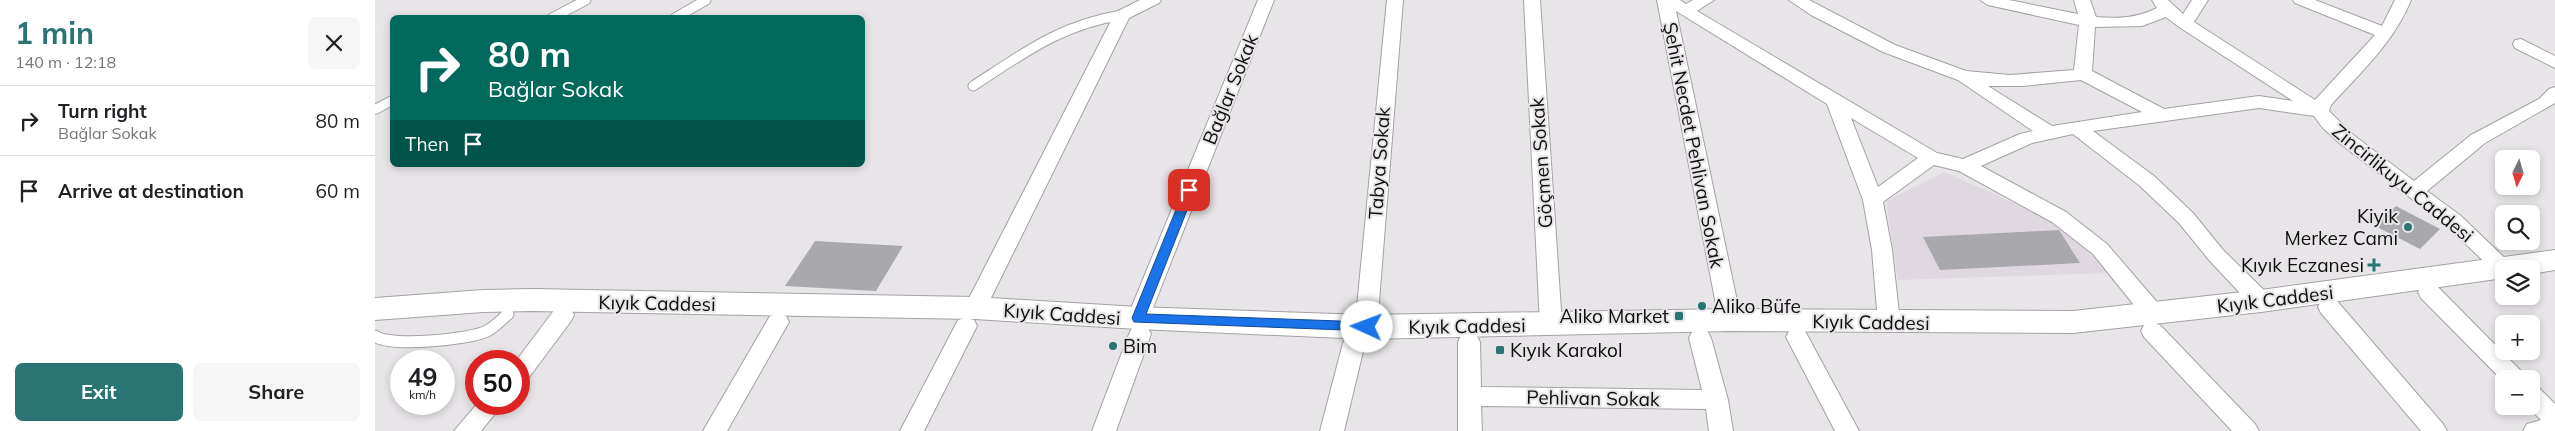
<!DOCTYPE html>
<meta charset="utf-8">
<style>
body{margin:0;font-family:Mulish,sans-serif;background:#f6f6f6;color:#202124;height:100vh;display:flex;flex-direction:column;font-size:19px;white-space:nowrap}
*{box-sizing:border-box;margin:0}
p{font-size:16px;color:#757577}
.icon{flex:none;width:28px;height:28px;fill:none;stroke:currentColor;stroke-width:2;stroke-linecap:round;stroke-linejoin:round}
.map{position:relative;flex:1;overflow:hidden}
.panel{display:flex;flex-direction:column;background:#fff;width:375px}
.panel>*{flex:none}
.banner{position:absolute;left:15px;top:15px;width:475px;height:152px;border-radius:8px;box-shadow:0 2px 8px #0003;background:#00695c;color:#fff;overflow:hidden}
.needle{width:32px;rotate:185deg}
.controls{position:absolute;left:2120px;top:150px;display:grid;gap:10px}
.controls a{display:grid;place-items:center;width:45px;height:45px;border-radius:8px;background:#fff;box-shadow:0 2px 8px #0003;font-size:25px}
.speed{position:absolute;left:15px;top:350px;display:flex;gap:10px;font-size:25px;font-weight:700;text-align:center}
.speed>*{display:grid;place-content:center;width:65px;height:65px;border-radius:50%;background:#fff;box-shadow:0 2px 8px #0003;line-height:1}
.speed small{font-size:12px;font-weight:400}
.speed .limit{border:8px solid #d22;background:#fff;color:#111}
.pin{position:absolute;display:grid;place-items:center;width:42px;height:42px;color:#fff;margin:-21px;border-radius:10px;box-shadow:0 2px 8px #0006}
.me{position:absolute;width:55px;margin:-28px;rotate:272deg;stroke-linejoin:round;filter:drop-shadow(0 0 4px #0008)}
.turn{display:flex;align-items:center;gap:18px;height:105px;padding:0 15px;font-size:22px}
.turn .icon{width:65px;height:65px;stroke-width:2.5}
.turn b{display:block;font-size:35px;line-height:42px}
.then{display:flex;align-items:center;height:48px;padding:0 15px;background:#0003;gap:10px;font-size:19px}
.round{display:grid;place-items:center;flex:none;width:52px;height:52px;border-radius:8px;background:#f6f6f6}
.summary{display:flex;align-items:center;justify-content:space-between;height:85px;padding:0 15px}
h1{font-size:30px;font-weight:700;line-height:38px;color:#2a7474}
.action{display:flex;gap:10px;margin-top:auto;padding:10px 15px}
.action a{flex:1;height:58px;border-radius:8px;background:#2a7474;color:#fff;font-size:20px;font-weight:700;line-height:58px;text-align:center}
.action a+a{background:#f6f6f6;color:#202124}
ul{padding:0;list-style:none}
li{display:flex;align-items:center;gap:15px;height:70px;padding:0 15px;border-top:1px solid #e0e0e0}
li div{flex:1}
li b{display:block;font-size:19px}
li em{font-style:normal}
main{display:flex;flex:1;min-height:0}
.map>svg:first-child{display:block}
</style>
<main>
<section class="panel">
<div class="summary"><div><h1>1 min</h1><p>140 m · 12:18</p></div><a class="round"><svg class="icon" aria-label="close" viewBox="0 0 24 24"><path d="M6 6l12 12M18 6L6 18"/></svg></a></div>
<ul>
<li><svg class="icon" aria-label="right" viewBox="0 0 24 24"><path d="M7 20v-9h11M14 6l5 5-5 5"/></svg><div><b>Turn right</b><p>Bağlar Sokak</p></div><em>80 m</em></li>
<li><svg class="icon" aria-label="arrive" viewBox="0 0 24 24"><path d="M6 21V4h12l-3 4 3 4H6"/></svg><div><b>Arrive at destination</b></div><em>60 m</em></li>
</ul>
<div class="action"><a>Exit</a><a>Share</a></div>
</section>
<div class="map">
<svg width="2180" height="431" viewBox="0 0 2180 431">
<rect width="100%" height="100%" fill="#e8e5e8"/>
<path fill="#e0d8e1" d="M1569,172l110,48 57,53 -213,7 -12,-79z"/>
<path fill="#a9a8ac" d="M2021,206l44,23 -20,20 -45,-23z
M1684,230l21,33 -140,7 -17,-33z
M440,241l88,5 -27,45 -91,-5z"/>
<g fill="none" stroke-linecap="round" stroke-linejoin="round">
<defs>
<path id="lane-far1" d="M177,18l34,-18
M300,18l31,-18
M598,86c51,-33 87,-61 149,-71
M1,109l17,-9"/>
<path id="lane" d="M0,336c14,11 94,4 112,-5 8,-4 14,-11 21,-17"/>
<path id="street" d="M765,0h21l-2,3 -30,15 -143,290 -3,6 -8,2 -8,-2 -3,-6 150,-293 2,-3z
M883,0h16l-125,318 -3,6 -6,2 8,2 3,6 -35,97h-24l37,-97 3,-6 6,-2 -8,-2 -3,-6z
M1012,0h16l-26,327 -3,6 -8,2 -8,-2 -3,-6z
M1149,0h16l22,325 -3,6 -8,2 -8,-2 -3,-6z
M1282,0h23l6,4 7,-4h21l-17,11 240,142 26,6 57,-25 13,-3 -75,-51 -75,-28 -72,-37 -22,-15h20l86,45 71,26 44,4 64,-5 5,-45 -91,-20 -8,-5h29l69,14 -4,-14h16l6,17c22,2 41,1 61,-9l-5,-8h16l15,14 9,-14h16l-14,22 121,78 60,-65 -80,-32 -2,-3h22l67,26 13,-26h16c-17,42 -50,72 -80,105l-2,6 23,23 62,47 57,-46 68,-36 10,-10 6,-2v16l-70,40 -58,48 34,25 49,47 3,5 -9,1v6l-8,-2 -49,-47 -109,-84 -16,-15 -8,-11 -55,-8 -166,23 61,45 39,37 30,37 46,45 3,6 -3,6 -8,2 -8,-2 -44,-47 -30,-37 -39,-37 -67,-52 -41,9 -51,23 85,46 41,32 55,64 3,6 -3,6 -8,2 -8,-2 -53,-66 -41,-32 -93,-51 -25,-6 -51,37 9,48 8,72 -3,6 -8,2 -8,-2 -3,-6 -6,-72 -9,-50 -36,-96 -151,-93 65,309 -3,6 -8,2 -8,-2 -3,-6zM1791,17l13,10 114,74 -34,-5 -95,13 -72,-38 3,-44 47,-1zM1706,80l61,32 -90,14 -64,-40h35zM1476,118l67,40 -40,29z
M2146,39l34,17v12l-40,-20 -2,-4 2,-4z
M2054,284l8,2 86,87 3,6h-22v3l-83,-84 -3,-6 3,-6z
M1954,299l8,2 106,123 4,7h-26l-100,-118 -3,-6 3,-6z
M188,307l8,2 3,6 -3,6 -44,59 -8,3v-22h-3l39,-52z
M403,314l8,2 3,6 -62,109h-24l67,-115z
M591,318l8,2 3,6 -53,105h-24l58,-111z
M1777,323l8,2 95,99 4,7h-27l-88,-94 -3,-6 3,-6z
M1422,328l8,3 54,100h-24l-49,-94 3,-6z
M1325,329l8,3 3,6 17,62 5,31h-24l-3,-22 -225,-3 1,25h-24v-89l3,-6 8,-3 8,3 3,6 1,45 221,3 -13,-52 3,-6z
M979,334l8,3 3,6 -21,88h-24l23,-88 3,-6z
M2156,386l8,2 16,16v27h-32l4,-7 14,-4 -14,-14h4z
M102,404h26l-22,27h-27z"/>
<path id="secondary" d="M2180,250v20l-24,4v-5h-27v9l-243,34 -188,21 -343,-2 -364,8 -228,-10 -163,-10 -442,-8 -50,1 -108,8v-22l108,-8 50,-1 442,8 163,10 228,8 364,-6 343,2 188,-21z"/>
</defs>
<use href="#lane-far1" stroke="#a4a1a4" stroke-width="11"/>
<use href="#lane" stroke="#a4a1a4" stroke-width="13"/>
<use href="#street" stroke="#a4a1a4" stroke-width="2"/>
<use href="#secondary" stroke="#a4a1a4" stroke-width="2"/>
<use href="#lane-far1" stroke="#fff" stroke-width="9"/>
<use href="#lane" stroke="#fff" stroke-width="11"/>
<use href="#street" fill="#fff" fill-rule="evenodd"/>
<use href="#secondary" fill="#fff" fill-rule="evenodd"/>
</g>
<path fill="#1a73e8" stroke="#114b97" d="M814,186l6,4 -49,124 221,8 6,5 -2,4 -237,-9 -2,-4 52,-128z"/>
<g fill="#2a7474" stroke="#e8e5e8" stroke-width="2">
<circle cx="2033" cy="227" r="5"/>
<path d="M1996.5 257.5h5v5h5v5h-5v5h-5v-5h-5v-5h5z"/>
<circle cx="1327" cy="306" r="5"/>
<rect x="1299" y="311" width="10" height="10" rx="2.5"/>
<circle cx="738" cy="346" r="5"/>
<rect x="1120" y="345" width="10" height="10" rx="2.5"/>
</g>
<g text-anchor="middle" dominant-baseline="central" stroke-width="4" stroke-linejoin="round" paint-order="stroke">
<g font-size="19" fill="#0e0d0e" stroke="#e8e5e8">
<text transform="translate(855 89) rotate(-68)">Bağlar Sokak</text>
<text transform="translate(1319 145) rotate(79)">Şehit Necdet Pehlivan Sokak</text>
<text transform="translate(1004 163) rotate(-86)">Tabya Sokak</text>
<text transform="translate(1166 163) rotate(-94)">Göçmen Sokak</text>
<text transform="translate(2028 183) rotate(39)">Zincirlikuyu Caddesi</text>
<text transform="translate(1900 299) rotate(-7)">Kıyık Caddesi</text>
<text transform="translate(282 303) rotate(1)">Kıyık Caddesi</text>
<text transform="translate(687 314) rotate(4)">Kıyık Caddesi</text>
<text transform="translate(1496 322) rotate(1)">Kıyık Caddesi</text>
<text transform="translate(1092 326) rotate(-1)">Kıyık Caddesi</text>
<text transform="translate(1218 398) rotate(1)">Pehlivan Sokak</text>
</g>
<g font-size="19" fill="#0e0d0e" stroke="#e8e5e8" text-anchor="end">
<text x="2023" y="216">Kiyik<tspan x="2023" dy="22">Merkez Cami</tspan></text>
<text x="1989" y="265">Kıyık Eczanesi</text>
<text x="1337" y="306" text-anchor="start">Aliko Büfe</text>
<text x="1294" y="316">Aliko Market</text>
<text x="748" y="346" text-anchor="start">Bim</text>
<text x="1135" y="350" text-anchor="start">Kıyık Karakol</text>
</g>
</g>
</svg>
<div class="controls">
<a><svg class="needle" viewBox="-14 -14 28 28"><path d="M0-13l5 13h-10z" fill="#e53935"/><path d="M0 13l5-13h-10z" fill="#757577"/></svg></a>
<a><svg class="icon" aria-label="search" viewBox="0 0 24 24"><circle cx="10" cy="10" r="6"/><path d="M15 15l6 6"/></svg></a>
<a><svg class="icon" aria-label="layers" viewBox="0 0 24 24"><path d="M12 4l9 5-9 5-9-5zM3 14l9 5 9-5"/></svg></a>
<a>+</a>
<a>−</a>
</div>
<div class="speed"><div>49<small>km/h</small></div><div class="limit">50</div></div>
<div class="pin" style="left:814px;top:190px;background:#d93025"><svg class="icon" aria-label="arrive" viewBox="0 0 24 24"><path d="M6 21V4h12l-3 4 3 4H6"/></svg></div>
<svg class="me" style="left:992px;top:327px" viewBox="-20 -20 40 40"><circle r="19" fill="#fff"/><path d="M0-13L10 11 0 6-10 11z" fill="#1a73e8"/></svg>
<div class="banner">
<div class="turn"><svg class="icon" aria-label="right" viewBox="0 0 24 24"><path d="M7 20v-9h11M14 6l5 5-5 5"/></svg><div><b>80 m</b>Bağlar Sokak</div></div>
<div class="then">Then<svg class="icon" aria-label="arrive" viewBox="0 0 24 24"><path d="M6 21V4h12l-3 4 3 4H6"/></svg></div>
</div>
</div>
</main>
